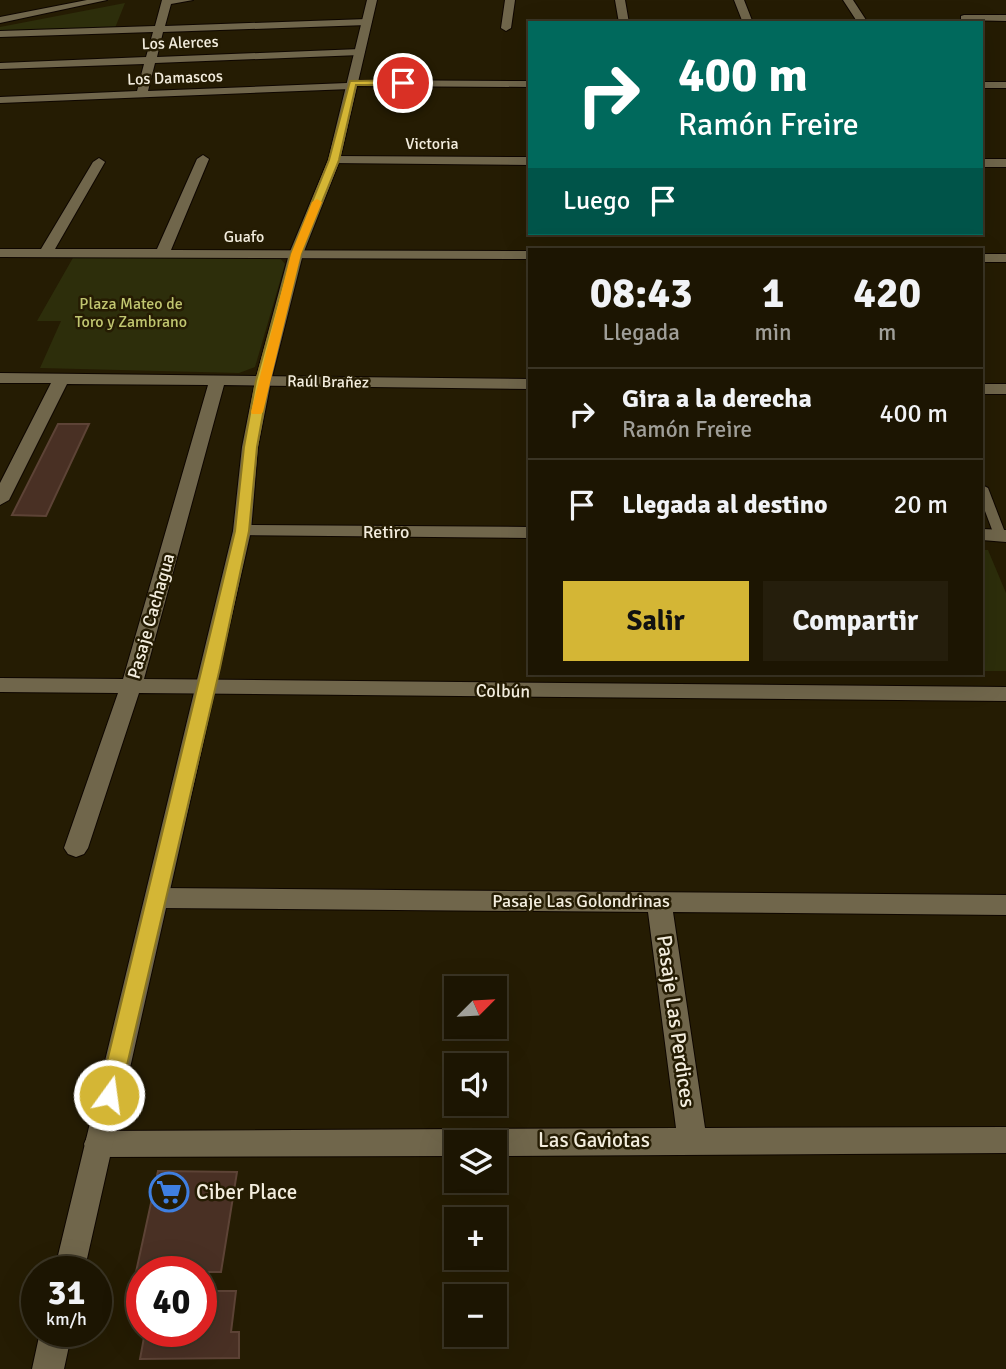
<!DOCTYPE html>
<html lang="es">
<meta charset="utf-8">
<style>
body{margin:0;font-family:Signika,sans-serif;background:#251e0c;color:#f1f3f6;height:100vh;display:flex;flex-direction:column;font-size:26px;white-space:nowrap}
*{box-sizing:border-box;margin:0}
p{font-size:23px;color:#a09f99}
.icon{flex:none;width:38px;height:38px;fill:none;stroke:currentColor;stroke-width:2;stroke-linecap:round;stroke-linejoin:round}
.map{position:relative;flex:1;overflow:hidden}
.drawer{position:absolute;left:528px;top:248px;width:455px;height:427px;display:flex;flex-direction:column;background:#1c1502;border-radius:0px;box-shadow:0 7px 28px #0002,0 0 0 2px #3a3424}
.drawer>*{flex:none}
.guide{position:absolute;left:528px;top:21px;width:455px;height:214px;border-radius:0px;box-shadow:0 7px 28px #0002,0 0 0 2px #3a3424;background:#00695c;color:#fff;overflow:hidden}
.needle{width:46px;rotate:66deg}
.buttons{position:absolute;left:444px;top:976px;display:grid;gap:14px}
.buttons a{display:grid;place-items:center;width:63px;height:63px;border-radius:0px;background:#1c1502;box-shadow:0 7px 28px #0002,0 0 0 2px #3a3424;font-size:35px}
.speed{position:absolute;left:21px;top:1256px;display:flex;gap:14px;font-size:35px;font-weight:700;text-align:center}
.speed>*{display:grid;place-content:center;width:91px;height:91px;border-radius:50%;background:#1c1502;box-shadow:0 7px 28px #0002,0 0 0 2px #3a3424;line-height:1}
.speed small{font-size:18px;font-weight:400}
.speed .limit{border:10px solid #d22;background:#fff;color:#111}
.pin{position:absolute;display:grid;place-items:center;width:60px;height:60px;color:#fff;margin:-30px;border:4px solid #fff;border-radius:50%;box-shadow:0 2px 7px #0007}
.me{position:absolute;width:77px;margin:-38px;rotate:14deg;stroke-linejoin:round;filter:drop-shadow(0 0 5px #0008)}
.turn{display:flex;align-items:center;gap:24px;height:147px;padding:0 35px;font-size:32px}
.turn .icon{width:91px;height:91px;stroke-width:2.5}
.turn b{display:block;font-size:49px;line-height:60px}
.then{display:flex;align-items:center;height:66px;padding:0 35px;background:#0003;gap:14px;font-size:26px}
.eta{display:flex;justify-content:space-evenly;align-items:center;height:119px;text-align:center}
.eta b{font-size:42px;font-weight:700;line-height:49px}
.action{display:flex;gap:14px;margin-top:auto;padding:14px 35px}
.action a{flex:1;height:80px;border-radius:0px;background:#d4b635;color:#111;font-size:28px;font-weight:700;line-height:80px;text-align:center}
.action a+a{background:#251e0c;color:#f1f3f6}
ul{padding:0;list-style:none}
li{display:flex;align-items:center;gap:21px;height:91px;padding:0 35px;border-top:2px solid #3a3424}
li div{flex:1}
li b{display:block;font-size:26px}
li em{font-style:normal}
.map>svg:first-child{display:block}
</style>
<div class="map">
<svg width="1006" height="1369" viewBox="0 0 1006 1369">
<rect width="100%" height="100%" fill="#251c03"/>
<path fill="#2d2e0b" d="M125,3l-10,25 -115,3v-4z
M74,256l206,2 5,6 -30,103 -16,6 -199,-5 21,-47h-24z
M982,550h6l18,43v78h-24z"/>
<path fill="#493024" stroke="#5d4336" stroke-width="2" d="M58,424h31l-43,92 -34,-1z
M158,1171l79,1 -16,100h-85z
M201,1291h35l-5,41h8v26l-99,1 5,-27h56z"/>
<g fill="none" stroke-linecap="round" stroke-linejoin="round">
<defs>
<path id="lane" d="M982,485l6,3 18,47 -2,3h-8l-2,-3 -12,-32z"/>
<path id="street" d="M162,0h31l-22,4 -6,22 202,-7 5,3 -5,3 -204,7 -6,25 203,-8 5,3 -5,3 -205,8 -7,28 199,-8 5,-3 178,1v6l-174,-1 -5,3 -351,14v-6l137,-6 7,-27 -144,5v-6l146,-6 7,-25 -153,5v-6l155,-5z
M505,0h10l-4,28 -5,3 -5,-3z
M615,0h10l4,23h-10z
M734,0h10l9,23h-10z
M843,0h10l15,23h-10z
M964,15h42v6l-45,-1v-4z
M982,82h24v6h-24z
M203,155l6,4 -38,91 359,1v8l-530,-2v-8h41l52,-87 6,-4 6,4 -50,87h102l40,-90z
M334,156l196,1v8l-200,-2 -2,-3z
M982,159h24v8h-24z
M982,254h24v8h-24z
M0,373l530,6v10l-306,-4 -80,294 862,8v14l-867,-8 -51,155 -4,6 -8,3 -8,-3 -4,-6 54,-155 -118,-1v-14l123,1 85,-294 -141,-1 -58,116 -9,5v-22l51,-100h-51z
M982,384h24v10h-24z
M242,525l288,2v11l-295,-3 -2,-4 2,-4z
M982,529l24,1v12l-24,-2z
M157,888l849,7v20l-333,-3 32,216 301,-1v26l-511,3v-13h-38v13l-359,1 -10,-4 -4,-9 4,-9 10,-4 578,-3 -28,-216 -491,-4 -9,-3 -3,-7 3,-7z"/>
<path id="secondary" d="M87,0h20l-107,23v-6z
M367,0h10l-37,160 -37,94 -32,127 -13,66 -7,84 -167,741h-30l179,-741 9,-84 13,-66 34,-127 39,-94z
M40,1332h32l-8,37h-32z"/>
</defs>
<use href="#lane" stroke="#0e0600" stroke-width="2"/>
<use href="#street" stroke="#0e0600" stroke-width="2"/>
<use href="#secondary" stroke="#0e0600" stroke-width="2"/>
<use href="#lane" fill="#70664b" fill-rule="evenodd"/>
<use href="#street" fill="#70664b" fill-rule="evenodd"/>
<use href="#secondary" fill="#70664b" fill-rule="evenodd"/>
</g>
<path fill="#d4b635" stroke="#8a7622" stroke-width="2" d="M350,81l53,-1 4,3 -4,2h-47l-17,75 -38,94 -32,127 -12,66 -8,84 -29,137 -100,427 -3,7 -8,3 -7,-3 -3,-7 136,-564 9,-84 12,-66 35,-127 38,-94z"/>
<path fill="#f59e0b" d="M317,199l5,3 -21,52 -38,158 -2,2h-9l-1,-2 40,-158 21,-52z"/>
<defs>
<symbol id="supermarket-ring" viewBox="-11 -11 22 22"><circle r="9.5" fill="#251c03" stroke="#3f7fe0" stroke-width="1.5"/><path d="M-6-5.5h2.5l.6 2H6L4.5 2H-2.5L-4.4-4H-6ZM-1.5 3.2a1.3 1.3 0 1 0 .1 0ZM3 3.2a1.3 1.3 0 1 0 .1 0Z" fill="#3f7fe0"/></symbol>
</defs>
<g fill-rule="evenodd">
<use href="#supermarket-ring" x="147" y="1170" width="44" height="44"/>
</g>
<g text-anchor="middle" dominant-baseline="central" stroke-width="5" stroke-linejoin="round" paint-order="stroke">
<g font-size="16" fill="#f3edde" stroke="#251c03">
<text transform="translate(180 43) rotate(-2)">Los Alerces</text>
<text transform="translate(175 78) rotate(-2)">Los Damascos</text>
<text x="432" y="144">Victoria</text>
<text x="244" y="237">Guafo</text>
<text transform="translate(328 382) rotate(1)">Raúl Brañez</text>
</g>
<g font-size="16" fill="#c1c670" stroke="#251c03">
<text x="131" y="304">Plaza Mateo de<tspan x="131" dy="18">Toro y Zambrano</tspan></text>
</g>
<g font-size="18" fill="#f3edde" stroke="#251c03">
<text x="386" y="532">Retiro</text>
<text transform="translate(151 616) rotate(-74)">Pasaje Cachagua</text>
<text transform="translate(503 691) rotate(1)">Colbún</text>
<text x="581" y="901">Pasaje Las Golondrinas</text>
</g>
<g font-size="21" fill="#f3edde" stroke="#251c03">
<text transform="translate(676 1021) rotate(82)">Pasaje Las Perdices</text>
<text x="594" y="1140">Las Gaviotas</text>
</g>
<g font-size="21" fill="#f3edde" stroke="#251c03" text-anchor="start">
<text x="196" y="1192">Ciber Place</text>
</g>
</g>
</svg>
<div class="buttons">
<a><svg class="needle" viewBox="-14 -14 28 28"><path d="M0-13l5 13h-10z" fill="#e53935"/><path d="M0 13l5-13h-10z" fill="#a09f99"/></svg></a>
<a><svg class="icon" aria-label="sound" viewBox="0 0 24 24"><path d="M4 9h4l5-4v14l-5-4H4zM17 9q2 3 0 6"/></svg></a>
<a><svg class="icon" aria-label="layers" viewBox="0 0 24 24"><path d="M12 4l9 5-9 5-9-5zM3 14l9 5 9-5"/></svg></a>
<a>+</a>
<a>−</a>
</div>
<div class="speed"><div>31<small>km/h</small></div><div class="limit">40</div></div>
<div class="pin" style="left:403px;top:83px;background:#d93025"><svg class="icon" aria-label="arrive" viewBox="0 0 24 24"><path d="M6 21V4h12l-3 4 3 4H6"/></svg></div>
<svg class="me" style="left:109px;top:1095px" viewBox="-20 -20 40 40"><circle r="17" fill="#d4b635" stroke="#fff" stroke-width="3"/><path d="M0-11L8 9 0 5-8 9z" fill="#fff"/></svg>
<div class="guide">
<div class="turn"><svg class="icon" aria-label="right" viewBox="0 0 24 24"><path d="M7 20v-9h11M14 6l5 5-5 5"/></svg><div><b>400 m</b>Ramón Freire</div></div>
<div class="then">Luego<svg class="icon" aria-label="arrive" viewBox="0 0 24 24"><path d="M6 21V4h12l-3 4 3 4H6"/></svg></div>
</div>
<section class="drawer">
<div class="eta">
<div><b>08:43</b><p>Llegada</p></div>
<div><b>1</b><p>min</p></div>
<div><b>420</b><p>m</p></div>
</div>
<ul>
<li><svg class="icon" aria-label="right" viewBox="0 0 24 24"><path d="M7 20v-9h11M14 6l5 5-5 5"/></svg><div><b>Gira a la derecha</b><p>Ramón Freire</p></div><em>400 m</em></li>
<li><svg class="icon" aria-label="arrive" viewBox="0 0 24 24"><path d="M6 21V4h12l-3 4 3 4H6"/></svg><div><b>Llegada al destino</b></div><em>20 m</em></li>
</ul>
<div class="action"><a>Salir</a><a>Compartir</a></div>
</section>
</div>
